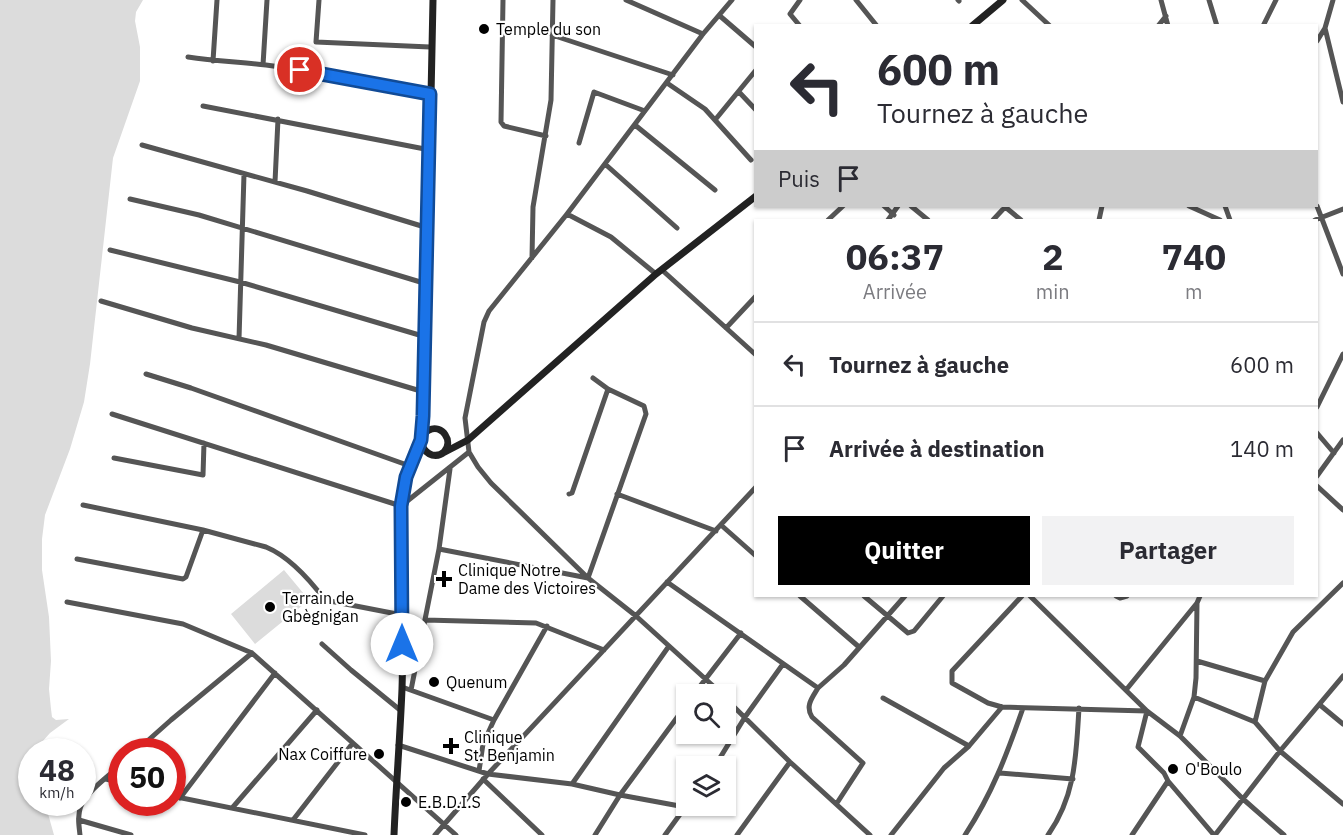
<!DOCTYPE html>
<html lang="fr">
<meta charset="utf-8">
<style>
body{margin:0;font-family:"IBM Plex Sans",sans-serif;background:#f2f2f3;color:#2b2b33;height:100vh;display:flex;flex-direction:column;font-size:22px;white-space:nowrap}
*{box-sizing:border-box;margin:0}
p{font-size:20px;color:#7c7c81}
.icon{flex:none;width:33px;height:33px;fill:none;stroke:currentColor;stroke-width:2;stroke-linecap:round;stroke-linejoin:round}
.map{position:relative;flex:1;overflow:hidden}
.panel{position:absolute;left:754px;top:219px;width:564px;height:378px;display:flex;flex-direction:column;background:#fff;border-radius:0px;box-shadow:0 2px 4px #0004}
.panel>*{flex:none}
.guide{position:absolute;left:754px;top:24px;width:564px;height:183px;border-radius:0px;box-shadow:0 2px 4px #0004;background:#fff;color:#2b2b33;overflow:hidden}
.fabs{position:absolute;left:676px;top:684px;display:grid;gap:12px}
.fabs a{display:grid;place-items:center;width:60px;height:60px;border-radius:0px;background:#fff;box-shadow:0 2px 4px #0004;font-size:30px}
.speed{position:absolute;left:18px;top:738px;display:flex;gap:12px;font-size:30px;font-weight:700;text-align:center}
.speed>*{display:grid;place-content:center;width:78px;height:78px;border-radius:50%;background:#fff;box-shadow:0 2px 4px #0004;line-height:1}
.speed small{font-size:15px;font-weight:400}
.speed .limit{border:9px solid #d22;background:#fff;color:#111}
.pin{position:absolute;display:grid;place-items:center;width:51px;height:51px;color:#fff;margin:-26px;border:3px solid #fff;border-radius:50%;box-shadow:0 2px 6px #0007}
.me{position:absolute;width:66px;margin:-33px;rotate:0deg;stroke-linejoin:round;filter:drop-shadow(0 0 4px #0008)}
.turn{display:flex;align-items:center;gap:21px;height:126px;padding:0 24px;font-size:27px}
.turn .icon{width:78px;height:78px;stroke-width:2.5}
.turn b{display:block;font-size:42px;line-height:51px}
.then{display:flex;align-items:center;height:57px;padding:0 24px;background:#0003;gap:12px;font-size:22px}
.eta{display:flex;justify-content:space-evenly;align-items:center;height:102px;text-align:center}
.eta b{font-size:36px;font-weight:700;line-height:42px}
.cta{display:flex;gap:12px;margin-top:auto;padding:12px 24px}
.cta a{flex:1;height:69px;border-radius:0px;background:#000;color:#fff;font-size:24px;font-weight:700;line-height:69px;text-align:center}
.cta a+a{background:#f2f2f3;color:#2b2b33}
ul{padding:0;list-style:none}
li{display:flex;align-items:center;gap:18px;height:84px;padding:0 24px;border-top:2px solid #e1e1e2}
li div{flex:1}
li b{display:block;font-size:22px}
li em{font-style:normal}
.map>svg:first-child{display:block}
</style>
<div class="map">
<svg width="1343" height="835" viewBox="0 0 1343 835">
<rect width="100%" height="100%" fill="#fff"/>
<path fill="#dcdcdc" d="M0,0h143l-7,12 -1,9 5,26v34l-27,77 -23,206 -6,38 -14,47 -25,66 -3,24v31l7,47 2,44 -2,28 2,20 1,8 4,3 13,-1 -19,14 -16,18 -2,1v50l13,1 9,32h-54z
M284,570l25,30 -54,44 -24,-30z"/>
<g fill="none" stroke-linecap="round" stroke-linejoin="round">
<path stroke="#555" stroke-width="5" d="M319,0l-3,42 114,5
M503,0l-2,122 3,4 42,10
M626,0l77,34
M800,0l-10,14 10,12
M856,0l21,26
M958,0l1,1
M1022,0l28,26
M1161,0l7,26
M1209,0l8,26
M720,16l36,31
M1158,26l8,-10
M1263,26l13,-26
M1325,28l18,74
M552,35l121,40
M1317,41l8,-13 8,-28
M188,57c26,4 52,5 78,8 55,7 110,19 164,29
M213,61l4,-61
M263,65l4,-65
M667,83l38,26 46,51
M739,92l17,18
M203,106l227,44
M715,120l41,-50
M635,125l80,65
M579,143l15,-51 51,19
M142,145l165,46 121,37
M605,164l72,64
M275,182l3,-63
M130,199l69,16 228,69
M884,206l10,9
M911,206l17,14
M1004,206l17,14
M1189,206l31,14
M1225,206l5,14
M1317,206l26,68
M567,214l44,23 45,37
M828,220l15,-14
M888,220l10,-14
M993,220l13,-14
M1099,220l3,-14
M1315,220l28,-11
M110,250l130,32 186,55
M532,258l1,-51 18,-107 2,-100
M662,270l94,85
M101,301l91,27 74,17 158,47
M726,328l30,-32
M239,339l5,-165
M146,374l45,14 219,78
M1317,407l26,-53
M112,414l289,92 68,-54
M1317,433l17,20
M114,458l89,17 1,-32
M1317,476l26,-36
M1317,486l26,24
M569,494l3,-1 36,-104
M617,494l99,37
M83,505l120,25 63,17c24,10 44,33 59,53l72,14 4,9
M721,525l35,31
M439,549l149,29 58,-164 -2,-8 -36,-17 -15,-11
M77,559l106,20 3,-2 17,-47
M667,582l151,106 26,-23 61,-69
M800,596l59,51
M864,596l44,37 6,-2 29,-35
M1022,596l-70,75v12l36,20 14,4 145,4
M1030,596l117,115 33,25 63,63 41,36
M1116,596l4,2 7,-2
M67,602l116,22 69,29 204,182
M425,620l111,3 68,27
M322,644l29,26 49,40
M669,646l-97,138 -84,-10 268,-287
M1197,661l68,20
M402,687l92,33 -11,24 -4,27
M818,688c-6,10 -13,18 -6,29l51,46 -26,40
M411,690l28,-141 11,-80
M1126,690l71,-87
M694,694l47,-61
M722,694l-86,-78 -48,-38 -97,-95 -13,-16 -9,-15 -4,-34 19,-96 5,-11 78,-97 136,-180 29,-34
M1194,697l61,25 25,29 63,53
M883,698l86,48
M726,699l64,63 80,73
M1320,705l23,19
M1147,711l-9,36 26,26 4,8 46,54
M494,720l53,-94
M1255,722l10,-41 28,-49 50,-49
M1180,736l14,-39 2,-19 1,-75 3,-7
M398,745l90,29 -53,61
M135,752l36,-32 81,-67
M715,766l30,-49 38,-53
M1000,773l73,6
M106,779l16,4
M483,779l59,56
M572,784l48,11 -25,40
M172,796l193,39
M180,798l95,-125
M233,807l84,-97
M685,807l-65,-12 67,-91
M79,820l52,15
M293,820l59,-76
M80,835c-1,-9 -3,-20 1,-29 7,-16 28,-30 41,-42
M665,835l21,-29
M737,835l53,-73
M891,835l53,-67 25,-22 33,-39
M965,835c27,-41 42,-81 58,-127
M1048,835c28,-40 28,-80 31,-127
M1132,835l36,-54
M1215,835l65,-84 63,-75"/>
<path stroke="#222" stroke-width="7" d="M972,26l31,-26
M443,453l25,-13 188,-166 100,-78
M394,835c2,-49 6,-97 8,-146 2,-59 -1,-119 -1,-178 0,-17 13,-73 28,-81 13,-6 25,11 15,22 -3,3 -7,4 -12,3 -10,-4 -11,-11 -11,-21l5,-97 7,-337"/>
</g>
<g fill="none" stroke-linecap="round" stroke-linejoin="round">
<defs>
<path id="route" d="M300,70l130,24 -7,322 -2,24 -15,37 -5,29 1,138"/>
</defs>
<use href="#route" stroke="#114b97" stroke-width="15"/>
<use href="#route" stroke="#1a73e8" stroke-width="10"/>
</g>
<g fill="#000" stroke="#fff" stroke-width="2">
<circle cx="484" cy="29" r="6"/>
<path d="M441 570h6v6h6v6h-6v6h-6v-6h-6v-6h6z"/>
<circle cx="270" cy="607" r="6"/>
<circle cx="434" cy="682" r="6"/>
<path d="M448 737h6v6h6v6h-6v6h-6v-6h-6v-6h6z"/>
<circle cx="379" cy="754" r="6"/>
<circle cx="1173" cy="769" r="6"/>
<circle cx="406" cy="802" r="6"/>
</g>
<g text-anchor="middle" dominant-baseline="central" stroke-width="4.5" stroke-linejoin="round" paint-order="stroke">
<g font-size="16" fill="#000" stroke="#fff" text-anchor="start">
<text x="496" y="29">Temple du son</text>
<text x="458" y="570">Clinique Notre<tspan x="458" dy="18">Dame des Victoires</tspan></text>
<text x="282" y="598">Terrain de<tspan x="282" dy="18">Gbègnigan</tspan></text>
<text x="446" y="682">Quenum</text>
<text x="464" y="737">Clinique<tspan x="464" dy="18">St. Benjamin</tspan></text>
<text x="367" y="754" text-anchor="end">Nax Coiffure</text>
<text x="1185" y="769">O'Boulo</text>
<text x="418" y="802">E.B.D.I.S</text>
</g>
</g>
</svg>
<div class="fabs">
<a><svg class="icon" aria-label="search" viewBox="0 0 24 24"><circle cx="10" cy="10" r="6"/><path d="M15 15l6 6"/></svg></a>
<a><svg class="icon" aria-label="layers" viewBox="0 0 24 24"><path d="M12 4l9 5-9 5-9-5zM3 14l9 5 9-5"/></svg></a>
</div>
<div class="speed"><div>48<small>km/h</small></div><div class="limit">50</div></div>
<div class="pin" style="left:300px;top:70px;background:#d93025"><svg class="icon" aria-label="arrive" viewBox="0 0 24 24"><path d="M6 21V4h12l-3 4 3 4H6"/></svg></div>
<svg class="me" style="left:402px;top:644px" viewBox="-20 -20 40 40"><circle r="19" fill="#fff"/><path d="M0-13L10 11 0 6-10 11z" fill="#1a73e8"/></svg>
<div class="guide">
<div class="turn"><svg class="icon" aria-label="left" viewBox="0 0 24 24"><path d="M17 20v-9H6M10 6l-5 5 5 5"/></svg><div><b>600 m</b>Tournez à gauche</div></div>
<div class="then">Puis<svg class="icon" aria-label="arrive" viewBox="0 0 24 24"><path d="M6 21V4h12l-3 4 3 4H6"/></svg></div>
</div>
<section class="panel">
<div class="eta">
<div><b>06:37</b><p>Arrivée</p></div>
<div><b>2</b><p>min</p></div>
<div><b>740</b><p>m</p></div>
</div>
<ul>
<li><svg class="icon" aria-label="left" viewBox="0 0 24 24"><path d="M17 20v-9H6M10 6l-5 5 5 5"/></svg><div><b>Tournez à gauche</b></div><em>600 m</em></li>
<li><svg class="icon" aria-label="arrive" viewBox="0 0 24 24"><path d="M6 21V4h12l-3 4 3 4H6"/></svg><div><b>Arrivée à destination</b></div><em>140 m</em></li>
</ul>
<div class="cta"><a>Quitter</a><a>Partager</a></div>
</section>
</div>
